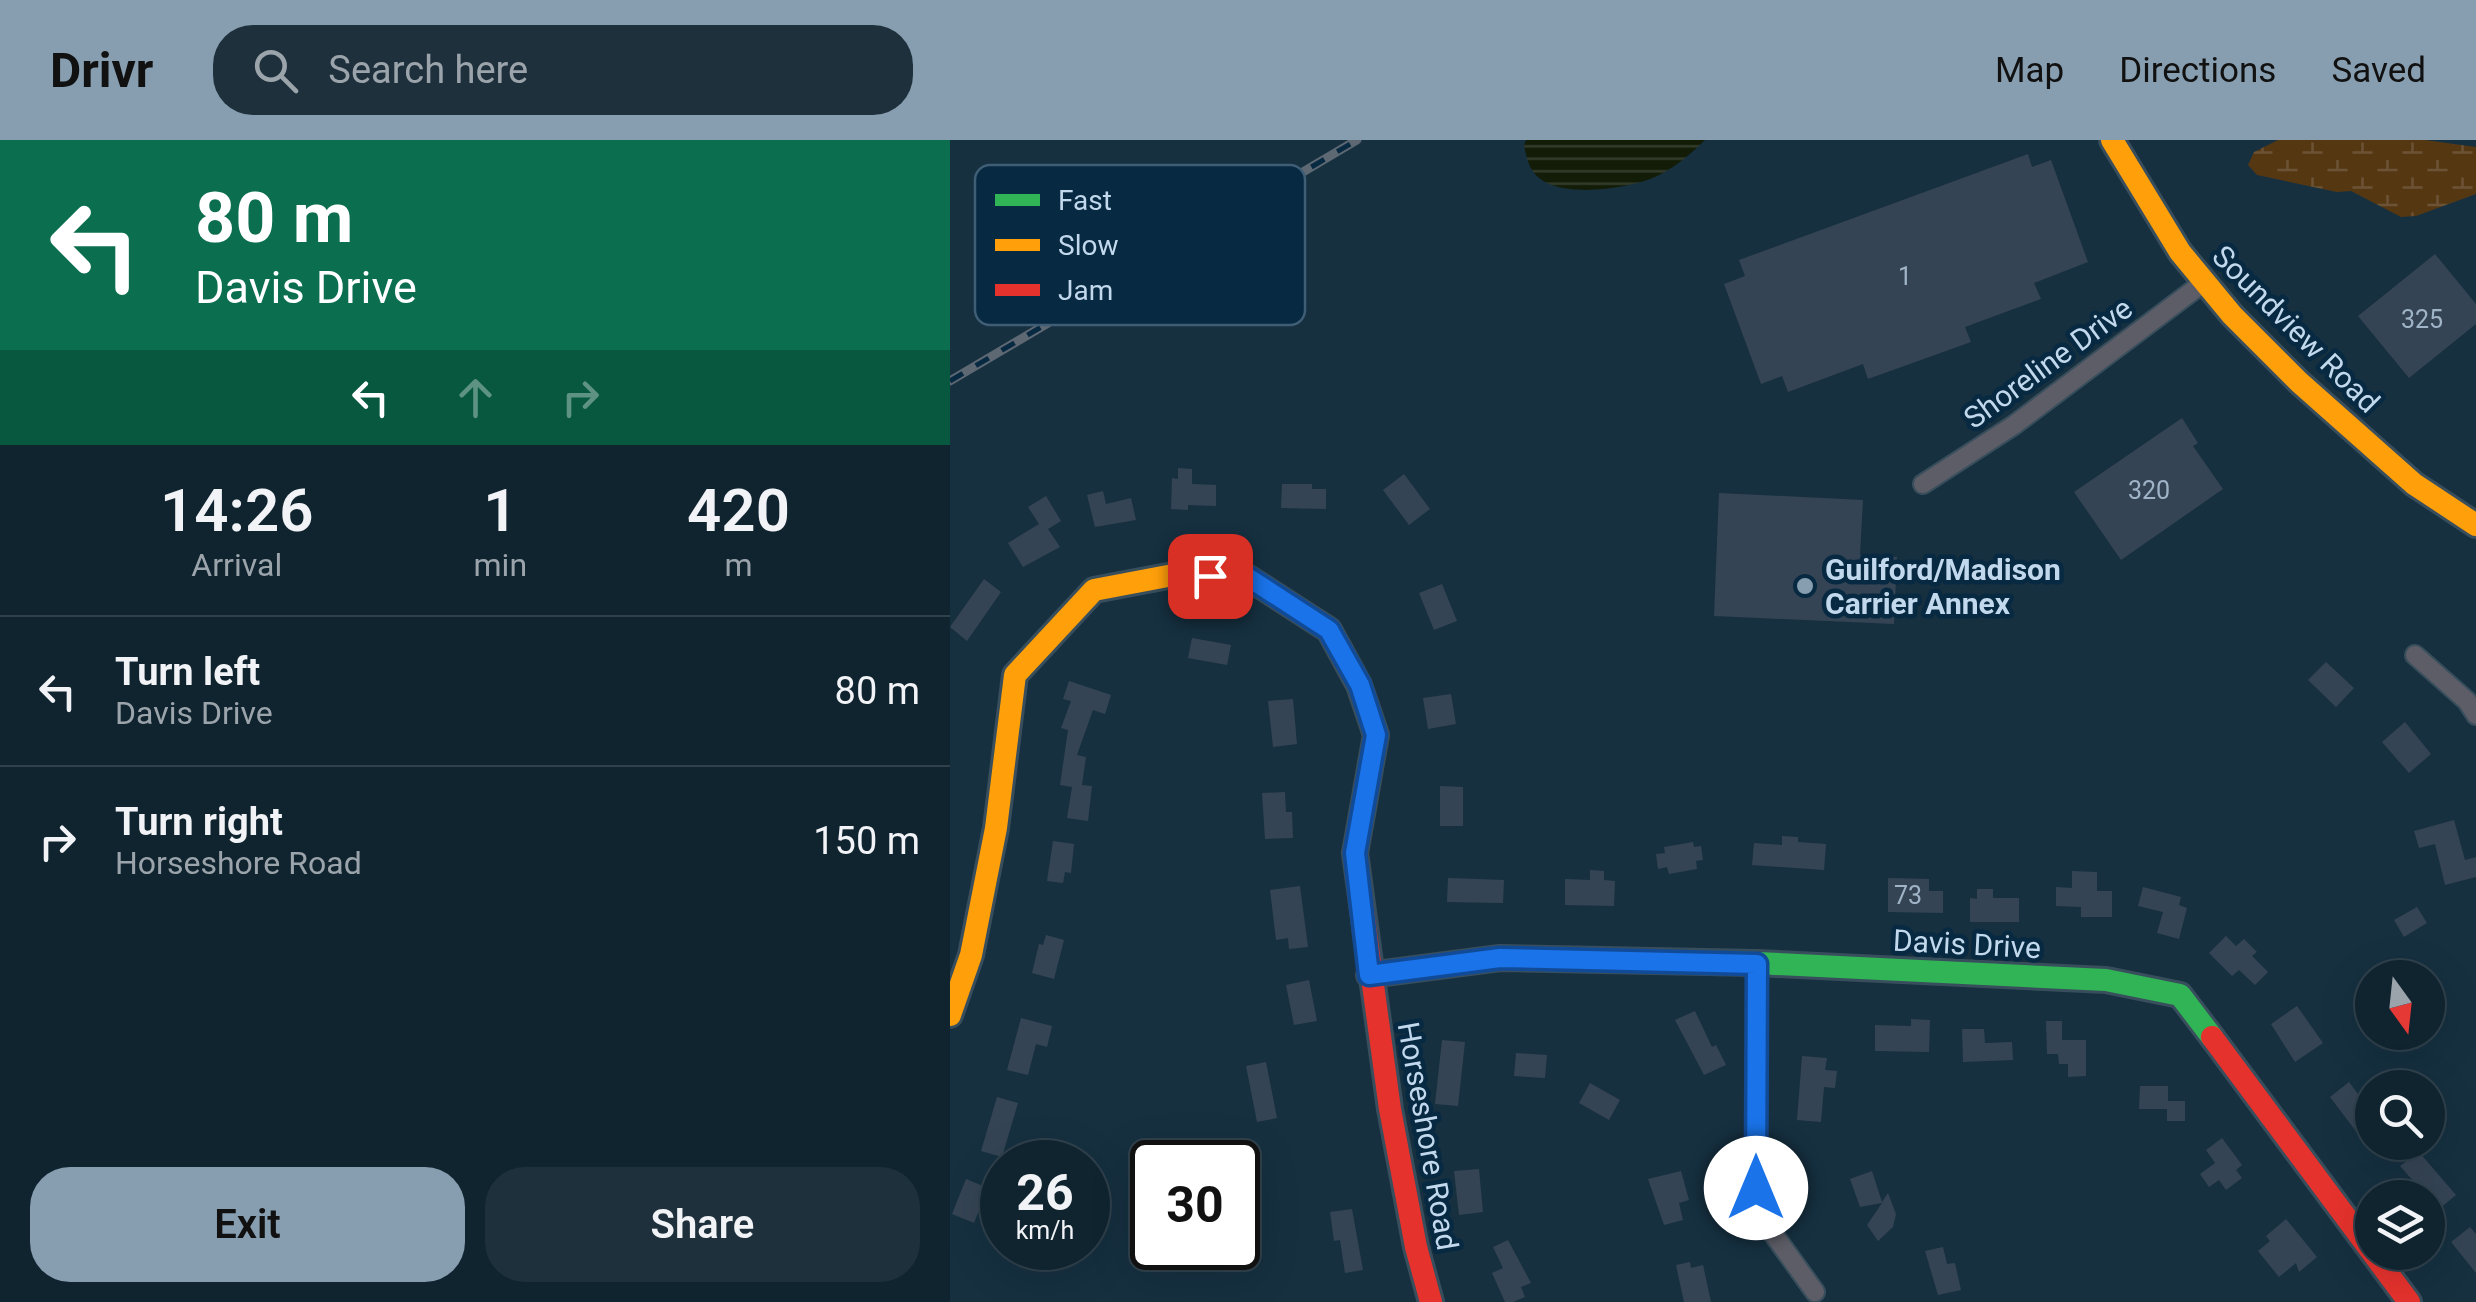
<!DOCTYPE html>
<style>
body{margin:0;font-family:Roboto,sans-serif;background:#1e303c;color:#f1f3f6;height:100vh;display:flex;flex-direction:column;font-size:38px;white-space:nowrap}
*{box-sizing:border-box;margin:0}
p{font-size:32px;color:#9ca4ab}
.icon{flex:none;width:55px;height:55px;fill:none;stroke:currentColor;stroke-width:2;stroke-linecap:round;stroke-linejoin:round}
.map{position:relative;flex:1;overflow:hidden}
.drawer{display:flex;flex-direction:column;background:#102430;width:950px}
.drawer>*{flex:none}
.banner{background:#0b6e4f;color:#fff;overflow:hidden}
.needle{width:65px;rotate:165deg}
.buttons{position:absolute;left:1405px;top:820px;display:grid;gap:20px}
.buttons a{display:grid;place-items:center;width:90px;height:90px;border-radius:50%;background:#102430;box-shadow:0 10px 40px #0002,0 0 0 2px #30414c;font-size:50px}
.speed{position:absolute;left:30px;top:1000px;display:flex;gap:20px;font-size:50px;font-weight:700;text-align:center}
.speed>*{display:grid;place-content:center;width:130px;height:130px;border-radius:50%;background:#102430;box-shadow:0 10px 40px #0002,0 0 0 2px #30414c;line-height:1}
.speed small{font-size:25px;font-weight:400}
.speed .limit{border:5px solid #111;border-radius:15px;background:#fff;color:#111}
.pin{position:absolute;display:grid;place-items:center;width:85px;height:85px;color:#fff;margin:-42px;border-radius:20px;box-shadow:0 5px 15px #0006}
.me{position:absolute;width:110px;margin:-55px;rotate:0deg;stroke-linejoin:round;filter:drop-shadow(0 0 8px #0008)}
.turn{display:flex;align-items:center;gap:35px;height:210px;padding:0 30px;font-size:45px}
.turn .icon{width:130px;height:130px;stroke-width:2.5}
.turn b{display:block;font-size:70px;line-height:85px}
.lanes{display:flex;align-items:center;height:95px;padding:0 30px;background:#0003;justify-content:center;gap:50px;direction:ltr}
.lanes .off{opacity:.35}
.eta{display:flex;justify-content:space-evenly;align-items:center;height:170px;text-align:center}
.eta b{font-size:60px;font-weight:600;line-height:70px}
.action{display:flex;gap:20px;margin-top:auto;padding:20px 30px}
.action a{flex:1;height:115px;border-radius:40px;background:#869eb0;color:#111;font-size:40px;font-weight:600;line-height:115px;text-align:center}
.action a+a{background:#1e303c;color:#f1f3f6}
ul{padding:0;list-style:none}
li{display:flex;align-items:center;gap:30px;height:150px;padding:0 30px;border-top:2px solid #30414c}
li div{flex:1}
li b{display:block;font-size:38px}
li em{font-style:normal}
header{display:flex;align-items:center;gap:60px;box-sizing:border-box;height:140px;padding:0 50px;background:#869eb0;color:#111}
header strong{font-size:48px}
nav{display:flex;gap:55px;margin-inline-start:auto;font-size:35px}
.search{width:700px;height:90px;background:#1e303c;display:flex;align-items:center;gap:25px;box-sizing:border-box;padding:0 35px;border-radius:40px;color:#9ca4ab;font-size:38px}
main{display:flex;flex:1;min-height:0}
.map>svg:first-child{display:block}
</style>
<header>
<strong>Drivr</strong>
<div class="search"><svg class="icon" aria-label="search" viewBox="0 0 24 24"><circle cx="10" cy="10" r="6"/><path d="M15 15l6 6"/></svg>Search here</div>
<nav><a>Map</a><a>Directions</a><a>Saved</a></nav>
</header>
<main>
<section class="drawer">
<div class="banner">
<div class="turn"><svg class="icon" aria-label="left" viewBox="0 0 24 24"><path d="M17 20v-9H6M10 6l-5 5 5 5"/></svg><div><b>80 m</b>Davis Drive</div></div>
<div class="lanes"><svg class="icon" aria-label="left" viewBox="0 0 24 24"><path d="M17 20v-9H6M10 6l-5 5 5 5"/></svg><svg class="icon off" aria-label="ahead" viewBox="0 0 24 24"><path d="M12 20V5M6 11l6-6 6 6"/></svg><svg class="icon off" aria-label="right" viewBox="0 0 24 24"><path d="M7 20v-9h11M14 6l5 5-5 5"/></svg></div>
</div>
<div class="eta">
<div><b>14:26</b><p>Arrival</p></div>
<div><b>1</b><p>min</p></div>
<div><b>420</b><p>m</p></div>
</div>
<ul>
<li><svg class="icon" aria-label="left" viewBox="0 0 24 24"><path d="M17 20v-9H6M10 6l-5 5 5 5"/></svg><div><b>Turn left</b><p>Davis Drive</p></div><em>80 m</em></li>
<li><svg class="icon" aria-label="right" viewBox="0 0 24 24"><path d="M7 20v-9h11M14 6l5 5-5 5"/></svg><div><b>Turn right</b><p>Horseshore Road</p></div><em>150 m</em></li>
</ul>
<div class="action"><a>Exit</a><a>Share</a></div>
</section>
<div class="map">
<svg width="1526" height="1162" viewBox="0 0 1526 1162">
<defs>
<pattern id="wetland-marsh" width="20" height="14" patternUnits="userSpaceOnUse" patternTransform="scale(2.5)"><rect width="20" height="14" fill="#553712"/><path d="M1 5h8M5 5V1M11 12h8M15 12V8" fill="none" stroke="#6c5335"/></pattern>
<pattern id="water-rules" width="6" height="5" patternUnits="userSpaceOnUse" patternTransform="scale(2.5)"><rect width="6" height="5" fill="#121c07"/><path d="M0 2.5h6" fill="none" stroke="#333c2b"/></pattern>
</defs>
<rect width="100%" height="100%" fill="#163040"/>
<path fill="url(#wetland-marsh)" d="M1328,0h147l51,7v47l-60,22 -15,1 -50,-26 -14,1 -80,-17 -9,-10 6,-13z"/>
<path fill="url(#water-rules)" d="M576,0h179c-14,14 -32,29 -50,37 -28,12 -98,23 -120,-3 -7,-8 -9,-19 -11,-29z"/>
<path fill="#354454" d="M1078,14l4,13 19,-7 37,102 -54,21 7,16 -76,28 6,15 -103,37 -5,-15 -75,28 -6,-16 -21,8 -37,-100 21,-8 -6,-16z
M1485,114l41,50v20l-67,54 -51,-62z
M1232,278l16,25 -5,3 30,43 -102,71 -47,-68z
M228,328l14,1v15l24,1v21l-28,-1v5l-17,-1 1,-31 6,1z
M454,334l26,35 -21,16 -26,-35z
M332,344h30v5h14v20l-45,-1z
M153,351l3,13 25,-6 5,22 -41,7 -8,-32z
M769,353l144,7 -3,55 37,2 -3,67 -180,-8z
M96,356l15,25 -13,8 12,18 -37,20 -15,-24 31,-19 -11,-17z
M34,439l17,13 -34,49 -17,-14z
M492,444l15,37 -23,9 -15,-37z
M242,498l39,7 -4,20 -39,-7z
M1376,522l28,26 -18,19 -28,-27z
M119,541l42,14 -6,19 -12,-4 -16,45 9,2 -4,28 10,1 -4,35 -21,-3 5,-31 -12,-2 8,-55 -7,-2 10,-27 -8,-2z
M501,554l5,30 -28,5 -5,-31z
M343,559l4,45 -24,3 -5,-46z
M1455,582l26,32 -22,19 -27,-31z
M490,646l23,1v39h-23z
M335,652l1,20h6l1,26 -28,1 -3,-46z
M1504,680l11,40 11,-3v20l-31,8 -10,-41 -16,4 -5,-17z
M832,696l16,1v5l28,2 -2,26 -72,-5 2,-22 28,2z
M103,701l21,3 -3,29 -6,-1 -2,11 -16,-2z
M743,702l1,5 7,-1 2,14 -7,1 1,8 -28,5 -2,-7 -9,2 -2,-15 9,-1 -1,-6z
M640,730l14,1v9l11,1 -1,25 -49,-1v-26l25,1z
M1122,731l25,1v19h15v26h-31v-10l-25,-1v-19l16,1z
M498,738l56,2 -1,23 -56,-1z
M938,738l41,1v12h14v22l-55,-1z
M350,746l8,61 -19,2 -1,-11 -12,2 -6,-50z
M1193,747l38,10 -2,8 8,3 -8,31 -22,-6 6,-21 -25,-6z
M1027,749h16v9h26v24h-49v-24l7,1z
M1467,767l10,16 -23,14 -10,-17z
M96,795l18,5 -10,39 -22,-6 7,-29 4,1z
M1276,796l10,10 8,-7 13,13 -5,4 16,16 -13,13 -16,-15 -7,6 -23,-23z
M359,840l8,41 -23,4 -8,-40z
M1347,866l26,37 -28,19 -24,-38z
M745,871l17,36 4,-2 10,20 -22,10 -29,-55z
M71,878l31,8 -5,21 -11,-3 -8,31 -21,-5z
M961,879l19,1 -1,32 -54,-1v-26l36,1z
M1096,881h16v19h24v36l-18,1v-13h-9l-1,-10h-11z
M1012,889h22l1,14 27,-1 1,18 -50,2z
M492,900l23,2 -7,64 -23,-2z
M566,913l31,2 -2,23 -31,-2z
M852,916l25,2 -2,12 12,1 -2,17 -11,-1 -3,35 -24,-2z
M316,922l11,56 -20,4 -11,-56z
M1399,942l23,31v23l-8,6 -34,-45z
M640,943l30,17 -11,20 -30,-17z
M1190,946h28v15h17v20h-18v-12h-28z
M47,957l21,6 -16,54 -21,-6z
M1272,998l20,27 -6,5 6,8 -16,12 -7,-10 -10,7 -9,-13 15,-11 -9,-13z
M1469,1012l37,43 -28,23v-20l-28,-32z
M529,1029l4,43 -24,3 -5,-44z
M731,1031l8,29 -10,3 4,17 -19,5 -16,-46z
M922,1031l10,31 6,-9 8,21 -3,13 -15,14 -11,-16 15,-22 -22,4 -10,-28z
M16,1039l22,9 -14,35 -22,-9z
M402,1069l11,61 -18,3 -5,-33 -6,1 -4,-29z
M1336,1079l31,38 -18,15 -3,-9 -17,14 -21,-26 12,-10 -4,-5z
M1520,1087l6,7v39l-25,-31z
M558,1100l23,43 -10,4 4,10 -12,5h-8l-13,-29 11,-5 -10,-21z
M993,1107l4,17 8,-1 6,27 -23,5 -13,-44z
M740,1122l1,6 12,-3 8,37h-27l-8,-37z"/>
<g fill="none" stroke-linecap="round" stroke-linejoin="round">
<defs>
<path id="street" d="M973,344l91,-59 189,-142
M1465,515l52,46 9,14
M807,823l-1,225 13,40 46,64"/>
<path id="fast" d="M419,835l131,-17 257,5 349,17 74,15 32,42"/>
<path id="slow" d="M1162,0l68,112 52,63 67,67 115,102 62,41
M0,875l21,-60 25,-127 19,-153 79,-85 79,-15 45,1"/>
<path id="jam" d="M268,436l29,1 82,53 30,55 17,50 -21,118 35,256 26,138 15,55
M1262,897l197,265"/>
</defs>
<use href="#street" stroke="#384e5c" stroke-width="22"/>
<use href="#fast" stroke="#384e5c" stroke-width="28"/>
<use href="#slow" stroke="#384e5c" stroke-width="28"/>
<use href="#jam" stroke="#384e5c" stroke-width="28"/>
<use href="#street" stroke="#5c5d66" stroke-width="18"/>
<use href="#fast" stroke="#30b455" stroke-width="22"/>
<use href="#slow" stroke="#ff9f0a" stroke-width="22"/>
<use href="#jam" stroke="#e5322d" stroke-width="22"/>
<defs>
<path id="rail" d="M0,241l407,-241"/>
</defs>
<use href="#rail" stroke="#5d6873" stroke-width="9"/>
<use href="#rail" stroke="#072941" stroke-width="5" stroke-dasharray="15" stroke-linecap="butt"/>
</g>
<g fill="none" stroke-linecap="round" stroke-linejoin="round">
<defs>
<path id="route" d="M260,436h36l83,54 31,55 16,50 -21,118 14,122 131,-17 257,6 -1,224"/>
</defs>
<use href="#route" stroke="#114b97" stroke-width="25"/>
<use href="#route" stroke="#1a73e8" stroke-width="18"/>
</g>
<circle fill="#869eb0" stroke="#072941" stroke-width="4" cx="855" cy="446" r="10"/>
<g text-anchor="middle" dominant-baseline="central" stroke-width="9" stroke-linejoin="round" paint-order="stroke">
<g font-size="25" fill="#9fb4c7">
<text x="955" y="136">1</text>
<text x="1472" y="179">325</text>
<text x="1199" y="350">320</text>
<text x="958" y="755">73</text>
</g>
<g font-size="30" fill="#c2d9ed" stroke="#072941">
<text transform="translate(1346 189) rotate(45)">Soundview Road</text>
<text transform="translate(1098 223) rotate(-36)">Shoreline Drive</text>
<text transform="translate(1017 804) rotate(3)">Davis Drive</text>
<text transform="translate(478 996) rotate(80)">Horseshore Road</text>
</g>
<g font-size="30" font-weight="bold" fill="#c2d9ed" stroke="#072941" text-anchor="start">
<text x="875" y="429">Guilford/Madison<tspan x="875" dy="34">Carrier Annex</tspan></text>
</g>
</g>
<rect x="25" y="25" width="330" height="160" rx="15" fill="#072941" stroke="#3f5e75" stroke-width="2.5"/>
<rect x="45" y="54" width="45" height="12" fill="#30b455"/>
<rect x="45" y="99" width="45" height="12" fill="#ff9f0a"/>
<rect x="45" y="144" width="45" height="12" fill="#e5322d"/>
<g font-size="28" fill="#c2d9ed">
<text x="108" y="70">Fast</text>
<text x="108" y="115">Slow</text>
<text x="108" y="160">Jam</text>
</g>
</svg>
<div class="buttons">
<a><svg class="needle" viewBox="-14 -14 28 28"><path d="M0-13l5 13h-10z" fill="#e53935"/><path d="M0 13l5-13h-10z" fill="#9ca4ab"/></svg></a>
<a><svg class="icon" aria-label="search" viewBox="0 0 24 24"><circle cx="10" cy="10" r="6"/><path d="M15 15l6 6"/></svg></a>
<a><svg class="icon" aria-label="layers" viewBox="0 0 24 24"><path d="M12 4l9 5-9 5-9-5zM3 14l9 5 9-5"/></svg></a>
</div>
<div class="speed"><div>26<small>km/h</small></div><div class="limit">30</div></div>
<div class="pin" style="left:260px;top:436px;background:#d93025"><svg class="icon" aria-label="arrive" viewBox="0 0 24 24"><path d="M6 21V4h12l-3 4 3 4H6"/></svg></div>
<svg class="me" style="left:806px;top:1048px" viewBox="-20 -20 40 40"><circle r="19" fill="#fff"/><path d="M0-13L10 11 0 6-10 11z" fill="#1a73e8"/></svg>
</div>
</main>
